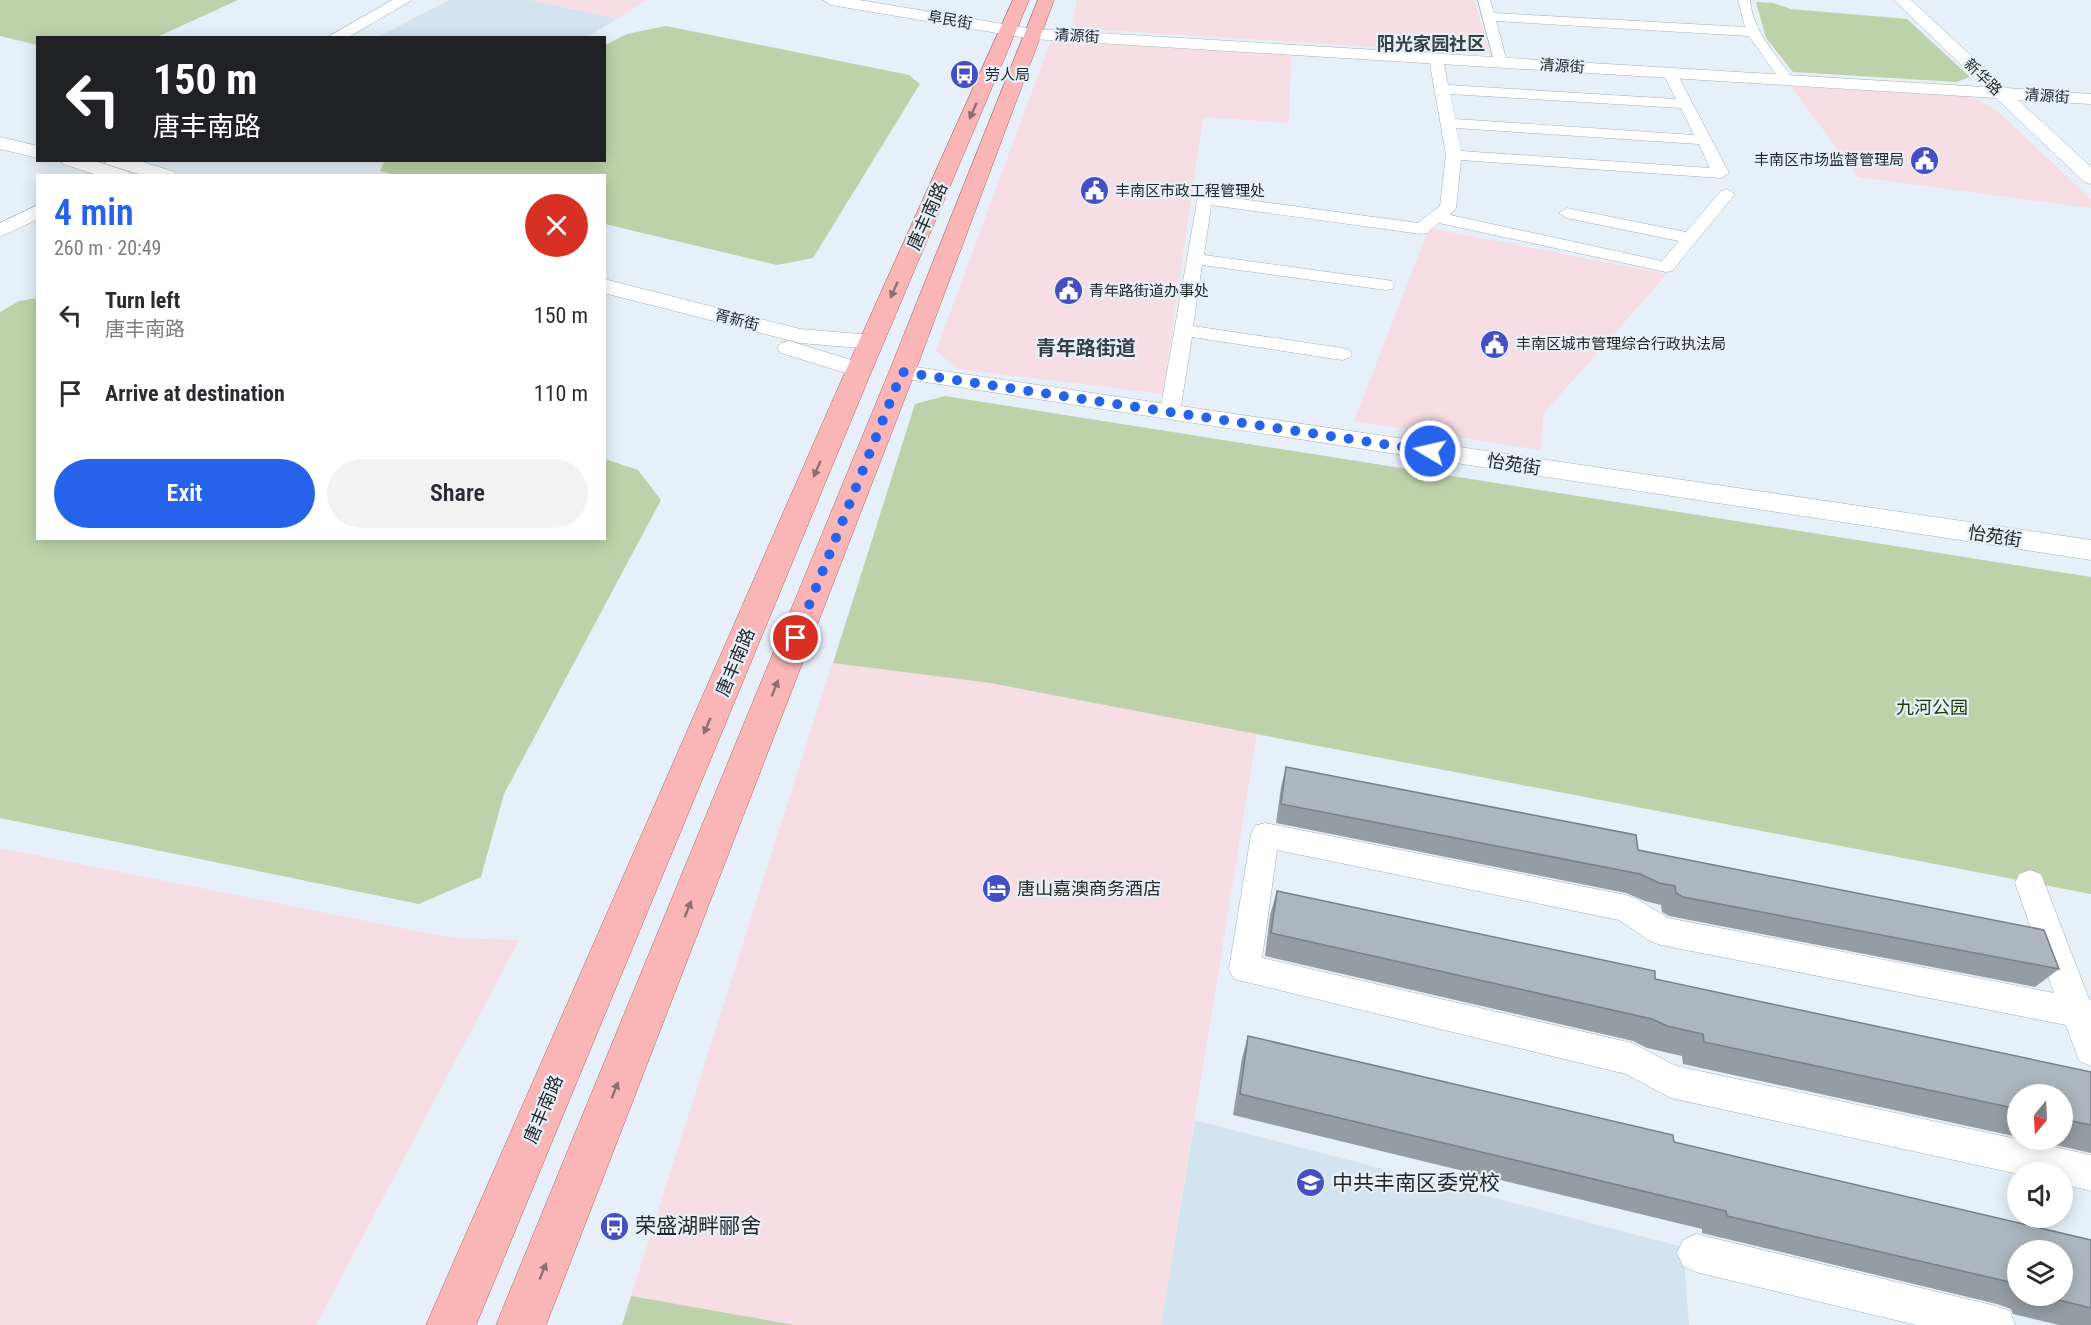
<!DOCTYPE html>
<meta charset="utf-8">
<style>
body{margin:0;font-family:"Roboto Condensed","Noto Sans SC",sans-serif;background:#f2f2f3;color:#2b2b33;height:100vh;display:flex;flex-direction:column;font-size:22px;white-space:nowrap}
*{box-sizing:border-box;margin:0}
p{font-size:20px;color:#7c7c81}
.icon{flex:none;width:33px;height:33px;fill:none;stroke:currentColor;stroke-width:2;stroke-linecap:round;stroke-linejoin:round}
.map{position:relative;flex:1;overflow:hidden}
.side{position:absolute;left:36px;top:174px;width:570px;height:366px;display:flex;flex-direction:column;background:#fff;border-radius:0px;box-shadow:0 3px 15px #0003}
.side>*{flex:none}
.hud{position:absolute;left:36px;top:36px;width:570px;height:126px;border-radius:0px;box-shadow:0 3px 15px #0003;background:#202124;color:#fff;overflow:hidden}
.needle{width:39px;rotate:198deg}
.tools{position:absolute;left:2007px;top:1084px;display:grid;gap:12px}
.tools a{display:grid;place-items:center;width:66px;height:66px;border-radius:50%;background:#fff;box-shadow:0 3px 15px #0003;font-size:30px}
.pin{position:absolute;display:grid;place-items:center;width:51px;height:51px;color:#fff;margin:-26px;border:3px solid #fff;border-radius:50%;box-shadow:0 2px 6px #0007}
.me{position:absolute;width:66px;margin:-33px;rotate:279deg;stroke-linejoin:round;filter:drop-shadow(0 0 4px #0008)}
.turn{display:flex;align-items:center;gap:21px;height:126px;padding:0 18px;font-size:27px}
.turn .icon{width:78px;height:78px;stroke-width:2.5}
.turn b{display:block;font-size:42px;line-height:51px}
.round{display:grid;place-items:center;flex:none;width:63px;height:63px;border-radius:32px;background:#f2f2f3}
.summary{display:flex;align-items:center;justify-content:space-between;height:102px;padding:0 18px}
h1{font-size:36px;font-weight:600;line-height:45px;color:#2563eb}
.action{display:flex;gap:12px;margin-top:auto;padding:12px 18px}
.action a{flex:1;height:69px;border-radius:36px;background:#2563eb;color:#fff;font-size:24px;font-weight:600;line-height:69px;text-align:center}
.action a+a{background:#f2f2f3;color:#2b2b33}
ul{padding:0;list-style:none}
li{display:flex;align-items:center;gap:18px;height:78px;padding:0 18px}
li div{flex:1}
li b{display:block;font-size:22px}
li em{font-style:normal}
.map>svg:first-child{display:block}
</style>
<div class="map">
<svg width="2091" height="1325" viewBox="0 0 2091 1325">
<rect width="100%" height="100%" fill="#e7f0f8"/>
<path fill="#f7dde4" d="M530,0h117l-30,19z
M1077,0h397l16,54 -402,-25 -12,-3 -4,-4z
M1051,40l240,14 -2,69 -86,-6 -40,277 -205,-25 -22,-18z
M1790,85l179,11 27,14 95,89v9l-233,-31z
M1429,228l238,46 -123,139 -4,37 -186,-29z
M832,663l158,20 267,51 -96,591h-366l-164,-29z
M0,848l452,90 67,2 -203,385h-316z"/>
<path fill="#d4e3f0" d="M449,0h81l87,19 -30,18h-209z
M1195,1120l488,127 6,78h-528z"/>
<path fill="#bdd2aa" d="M0,0h238l-81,37 -119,1 -1,7 -37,-9z
M1756,2l17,1 18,6 116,10 63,58 -13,5 -164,-10 -27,-34z
M666,26l243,49 11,9 -107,174 -36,7 -172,-41 -1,-48h-206l-18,-5 5,-11h219l1,-115 22,-11z
M37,298l1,240h566l1,-79 33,11 23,30 -157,294 -23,83 -62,27 -419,-86v-506l19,-11z
M945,396l1146,181v317l-1101,-211 -157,-20 82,-259z
M631,1296l164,29h-173z"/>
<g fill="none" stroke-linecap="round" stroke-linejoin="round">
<defs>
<path id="minor" d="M1478,0h12l4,13 251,14 -7,-27h12c3,32 26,54 44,80l-7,4 -5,-1 -33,-47 -253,-15 11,41 -2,3h-10z
M1436,54l7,4 5,27 228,14 -13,-26 2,-3h10l54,103 -8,5 -260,-18 -5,48 -6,7 212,46 17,-20 -112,-23 -8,-5 8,-5 119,24 35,-41 6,-2 8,5 -63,77 -6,1 -227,-49 -12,10 -6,1 -210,-29 -7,50 182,25 6,1 3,4 -3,4 -6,1 -184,-25 -9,61 149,22 7,2 3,4 -3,4 -7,2 -150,-23 -12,75 -3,4 -7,2 -7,-2 -3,-4 38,-216 6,-2 214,29 22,-17 6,-51 -17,-97zM1450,94l231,14 13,27 -239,-16zM1456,128l243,16 11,24 -249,-17z
M1265,823l361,72 11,4 31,19 386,75 -39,-110 4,-9 11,-4 11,4 48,125 2,1v66l-12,-5 -13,-36 -405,-80 -11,-4 -31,-21 -342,-70 -15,108 370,85 44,23 415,89v36l-29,-7v-11l-44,1 -347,-76 -45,-24 -392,-95 -5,-10 22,-134 4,-9z
M1696,1234l300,72 14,5 5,14h-99l-220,-53 -13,-6 -6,-13 6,-13z"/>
<path id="tertiary" d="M392,0h20l-65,38h-21z
M823,0h36l174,29 951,58 -90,-87h17l95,88 85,6v10l-73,-4 73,67v17l-7,-2 -88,-84 -963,-59 -202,-34z
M0,137l38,9v12l-38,-9z
M61,160h31l37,12 2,4h-31l-37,-12z
M104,160h32l39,12 2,4h-32l-39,-12z
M38,205v14l-38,18v-14z
M604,279l196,50 72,6 8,2 4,5 -4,5 -8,2 -72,-6 -196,-50z
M789,341l79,24 3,5 -3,5 -9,2 -78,-24 -4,-5 4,-5z
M902,365l1189,175v20l-1198,-183 -3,-5 3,-5z"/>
<path id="primary" d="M1013,0h16l-157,370 -396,955h-50l420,-955z
M1038,0h16l-139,372 -369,953h-50l393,-953z"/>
</defs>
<use href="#minor" stroke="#a4adb5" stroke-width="1"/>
<use href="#tertiary" stroke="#a4adb5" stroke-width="1"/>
<use href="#primary" stroke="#ad6467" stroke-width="1"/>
<use href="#minor" fill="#fff" fill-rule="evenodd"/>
<use href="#tertiary" fill="#fff" fill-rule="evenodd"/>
<use href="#primary" fill="#fab5b7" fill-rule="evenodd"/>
</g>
<path fill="#959da3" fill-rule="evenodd" d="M1286,767l352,83 421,119 -24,18 -366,-71 -7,-4 -1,-7 -16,-4 -19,-8 -350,-70 5,-36z
M1277,891l378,88 436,93v81l-58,-13h29v-45h-44v42l-335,-73 -1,-8 -35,-8 -14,-7 -368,-85 5,-41z
M1248,1036l426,106 417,98v85h-32l-46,-11 -2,-5 -14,-5 -295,-71v-4l-469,-114 9,-57zM2018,1251l44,45h-44z"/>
<path fill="#adb6be" stroke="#797f85" stroke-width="1.5" d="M1286,767l350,68 2,15 406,80 15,39 -376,-72 -7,-4 -1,-7 -16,-3 -19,-9 -359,-70z
M1277,891l378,80v8l436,93v53l-29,-6v-24h-44v14l-314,-67 -1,-8 -36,-8 -15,-7 -381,-86z
M1248,1036l425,99 1,7 417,98v68l-40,-10 -2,-2h13v-45h-44v33l-291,-68 -1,-5 -486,-117z"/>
<defs><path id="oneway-solid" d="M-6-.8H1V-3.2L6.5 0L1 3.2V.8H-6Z" transform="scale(1.5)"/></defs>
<g fill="#8f6e71">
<use href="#oneway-solid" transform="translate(973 111) rotate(114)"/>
<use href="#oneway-solid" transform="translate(894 290) rotate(114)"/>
<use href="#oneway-solid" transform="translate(817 469) rotate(113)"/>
<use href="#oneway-solid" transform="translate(775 688) rotate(-68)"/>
<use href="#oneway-solid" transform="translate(707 726) rotate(113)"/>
<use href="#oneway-solid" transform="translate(688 909) rotate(-68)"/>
<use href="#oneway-solid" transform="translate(615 1090) rotate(-68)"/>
<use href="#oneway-solid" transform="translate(543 1271) rotate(-68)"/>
</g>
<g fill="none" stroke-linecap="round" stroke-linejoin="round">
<path stroke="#2563eb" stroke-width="10" stroke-dasharray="0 18" d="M796,638l106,-266 528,79"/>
</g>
<defs>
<symbol id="bus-disc" viewBox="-11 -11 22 22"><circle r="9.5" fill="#464ec3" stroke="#e7f0f8"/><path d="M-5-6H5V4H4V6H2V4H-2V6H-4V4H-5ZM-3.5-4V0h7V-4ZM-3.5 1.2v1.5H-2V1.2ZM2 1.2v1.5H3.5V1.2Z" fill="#fff"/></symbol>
<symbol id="civic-disc" viewBox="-11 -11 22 22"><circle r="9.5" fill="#464ec3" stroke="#e7f0f8"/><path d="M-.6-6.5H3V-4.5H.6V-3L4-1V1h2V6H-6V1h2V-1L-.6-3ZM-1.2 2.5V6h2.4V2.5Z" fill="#fff"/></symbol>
<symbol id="hotel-disc" viewBox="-11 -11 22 22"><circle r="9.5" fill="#464ec3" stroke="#e7f0f8"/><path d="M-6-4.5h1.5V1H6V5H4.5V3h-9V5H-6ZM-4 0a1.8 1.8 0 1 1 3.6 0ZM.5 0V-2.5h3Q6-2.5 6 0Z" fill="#fff"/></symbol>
<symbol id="university-disc" viewBox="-11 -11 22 22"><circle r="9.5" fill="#464ec3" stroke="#e7f0f8"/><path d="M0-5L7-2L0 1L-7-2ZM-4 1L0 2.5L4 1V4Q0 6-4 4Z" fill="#fff"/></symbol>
</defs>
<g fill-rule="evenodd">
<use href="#bus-disc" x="948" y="58" width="33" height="33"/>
<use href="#civic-disc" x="1908" y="144" width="33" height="33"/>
<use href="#civic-disc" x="1078" y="174" width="33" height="33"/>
<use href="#civic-disc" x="1052" y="274" width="33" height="33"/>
<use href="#civic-disc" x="1478" y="328" width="33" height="33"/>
<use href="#hotel-disc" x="980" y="872" width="33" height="33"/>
<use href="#university-disc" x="1294" y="1166" width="33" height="33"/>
<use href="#bus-disc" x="598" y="1210" width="33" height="33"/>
</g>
<g text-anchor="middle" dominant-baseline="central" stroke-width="4.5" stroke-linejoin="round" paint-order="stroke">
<g font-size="15" fill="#24282b" stroke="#e7f0f8">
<text transform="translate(950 20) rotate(10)">阜民街</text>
<text transform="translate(1077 36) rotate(3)">清源街</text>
<text transform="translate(1562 66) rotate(4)">清源街</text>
<text transform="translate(1983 77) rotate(44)">新华路</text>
<text transform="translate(2047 96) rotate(4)">清源街</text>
<text transform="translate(737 320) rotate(14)">胥新街</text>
</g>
<g font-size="15" fill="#24282b" stroke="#e7f0f8" text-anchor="start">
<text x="985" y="75">劳人局</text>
<text x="1904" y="160" text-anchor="end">丰南区市场监督管理局</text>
<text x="1115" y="191">丰南区市政工程管理处</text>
<text x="1089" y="291">青年路街道办事处</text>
<text x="1516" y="344">丰南区城市管理综合行政执法局</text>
</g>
<g font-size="18" font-weight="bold" fill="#373f45" stroke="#e7f0f8">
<text x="1431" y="43">阳光家园社区</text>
</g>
<g font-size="18" fill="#24282b" stroke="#e7f0f8">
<text transform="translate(927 216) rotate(-66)">唐丰南路</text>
<text transform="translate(1514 464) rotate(9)">怡苑街</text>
<text transform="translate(1995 536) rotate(9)">怡苑街</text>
<text transform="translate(735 662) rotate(-67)">唐丰南路</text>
<text transform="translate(543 1109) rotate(-67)">唐丰南路</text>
</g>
<g font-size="18" fill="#1e3600" stroke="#e7f0f8">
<text x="1932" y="707">九河公园</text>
</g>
<g font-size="18" fill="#24282b" stroke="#e7f0f8" text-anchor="start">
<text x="1017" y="888">唐山嘉澳商务酒店</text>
</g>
<g font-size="20" font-weight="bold" fill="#373f45" stroke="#e7f0f8">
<text x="1086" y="348">青年路街道</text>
</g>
<g font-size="21" fill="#24282b" stroke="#e7f0f8" text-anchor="start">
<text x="1332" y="1183">中共丰南区委党校</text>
<text x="635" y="1226">荣盛湖畔郦舍</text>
</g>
</g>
</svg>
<div class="tools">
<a><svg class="needle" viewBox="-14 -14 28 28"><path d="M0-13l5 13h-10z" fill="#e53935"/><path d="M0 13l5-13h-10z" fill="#7c7c81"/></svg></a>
<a><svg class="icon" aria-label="sound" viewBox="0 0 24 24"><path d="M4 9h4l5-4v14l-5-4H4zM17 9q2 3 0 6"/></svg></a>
<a><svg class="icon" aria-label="layers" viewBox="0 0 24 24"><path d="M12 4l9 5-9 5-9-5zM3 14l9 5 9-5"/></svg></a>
</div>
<div class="pin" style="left:796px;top:638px;background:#d93025"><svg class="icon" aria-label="arrive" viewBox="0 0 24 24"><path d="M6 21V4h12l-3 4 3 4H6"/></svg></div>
<svg class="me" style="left:1430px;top:451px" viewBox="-20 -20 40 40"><circle r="17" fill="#2563eb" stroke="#fff" stroke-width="3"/><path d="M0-11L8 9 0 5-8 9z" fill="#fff"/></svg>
<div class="hud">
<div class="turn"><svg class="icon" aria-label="left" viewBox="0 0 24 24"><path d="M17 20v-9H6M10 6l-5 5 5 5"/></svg><div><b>150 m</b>唐丰南路</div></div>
</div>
<section class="side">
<div class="summary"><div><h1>4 min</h1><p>260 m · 20:49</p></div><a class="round" style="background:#d93025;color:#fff"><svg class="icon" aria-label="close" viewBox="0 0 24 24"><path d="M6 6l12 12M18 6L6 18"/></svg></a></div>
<ul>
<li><svg class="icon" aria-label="left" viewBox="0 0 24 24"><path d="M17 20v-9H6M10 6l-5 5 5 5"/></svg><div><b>Turn left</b><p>唐丰南路</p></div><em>150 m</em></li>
<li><svg class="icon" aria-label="arrive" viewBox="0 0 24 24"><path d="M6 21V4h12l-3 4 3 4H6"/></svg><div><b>Arrive at destination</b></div><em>110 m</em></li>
</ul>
<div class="action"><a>Exit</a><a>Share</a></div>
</section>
</div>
